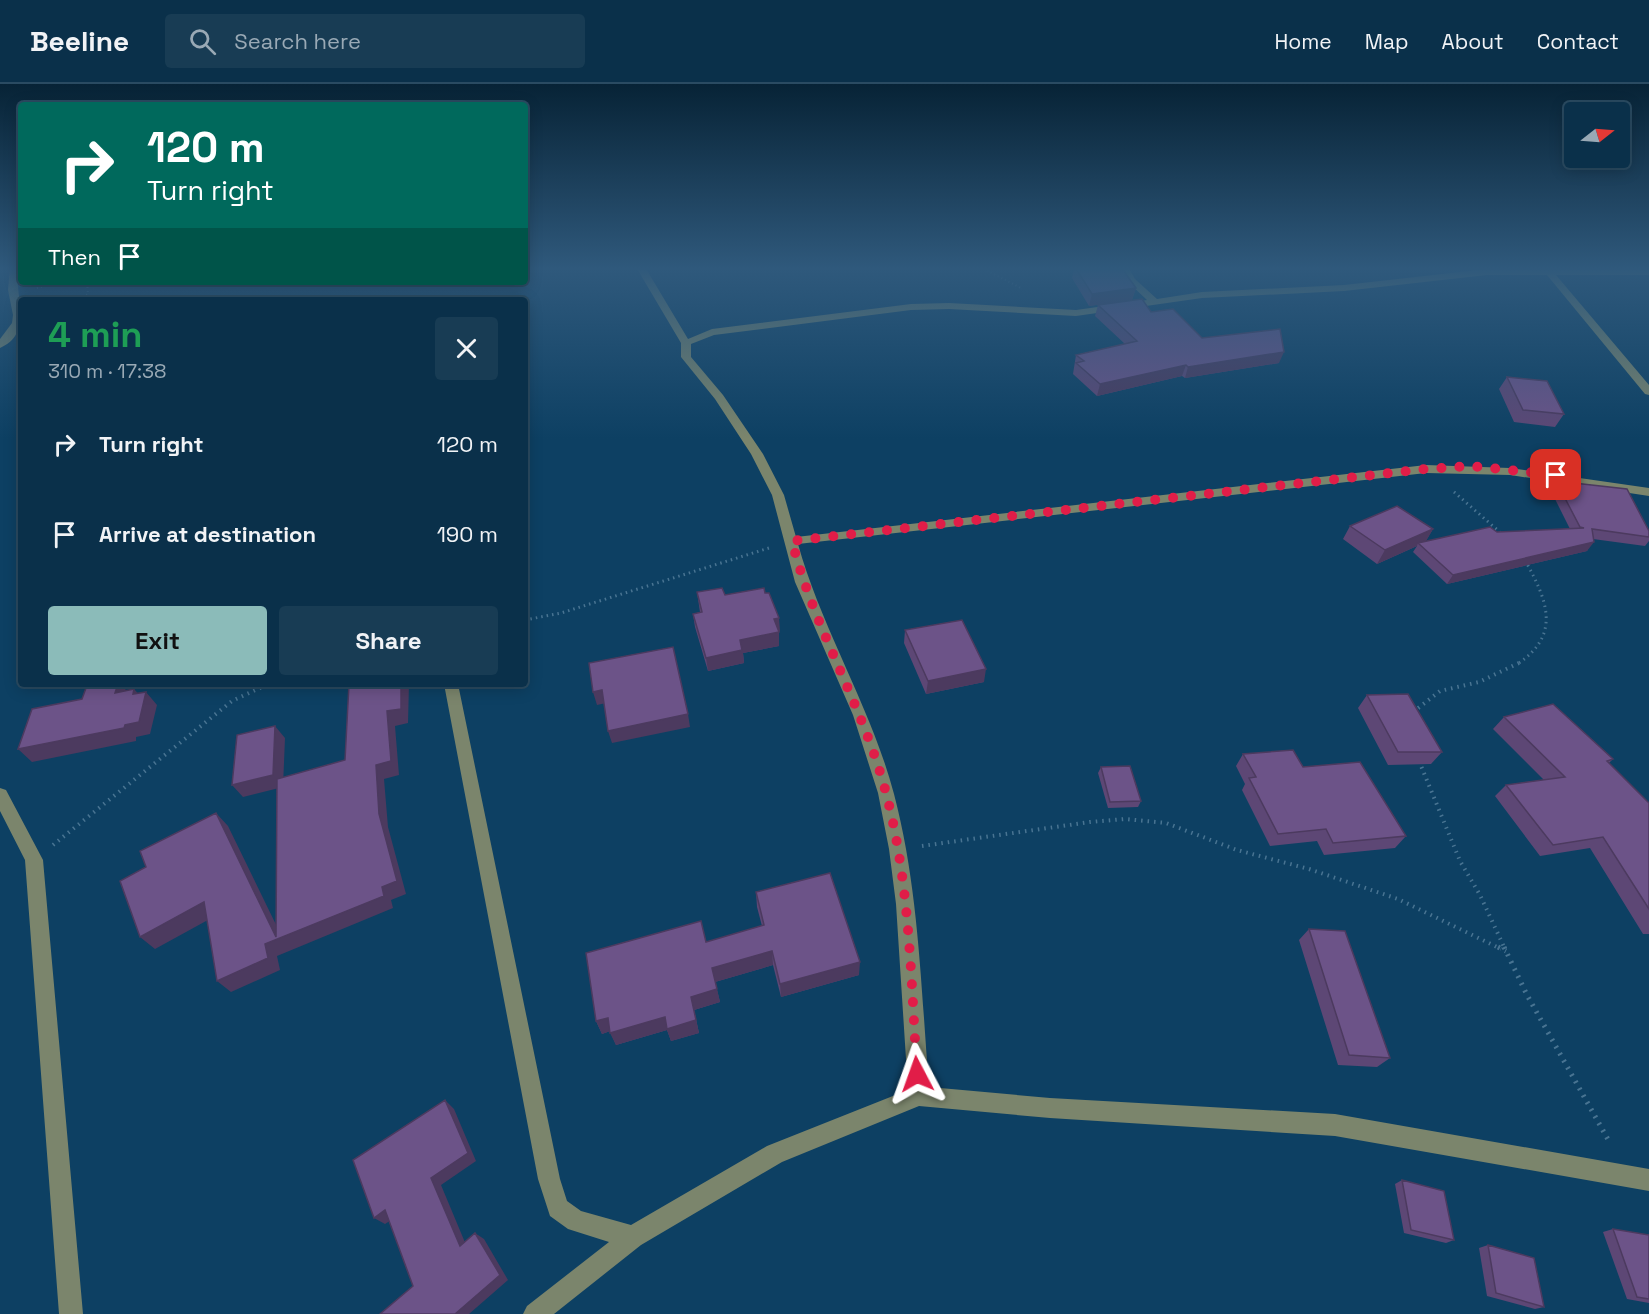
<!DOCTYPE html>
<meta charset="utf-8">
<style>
body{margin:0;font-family:"Space Grotesk",sans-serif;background:#183c54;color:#f1f3f6;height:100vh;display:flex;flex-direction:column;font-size:22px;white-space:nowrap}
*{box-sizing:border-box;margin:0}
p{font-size:20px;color:#99a9b5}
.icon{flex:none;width:33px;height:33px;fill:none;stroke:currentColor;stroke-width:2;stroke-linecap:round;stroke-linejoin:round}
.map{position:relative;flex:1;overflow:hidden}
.drawer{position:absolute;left:18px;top:213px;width:510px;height:390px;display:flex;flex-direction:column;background:#0a304a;border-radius:6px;box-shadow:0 3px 15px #0003,0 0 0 2px #2a4b62}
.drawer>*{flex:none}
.guide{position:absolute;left:18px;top:18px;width:510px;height:183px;border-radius:6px;box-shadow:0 3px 15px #0003,0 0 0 2px #2a4b62;background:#00695c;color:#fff;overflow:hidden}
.needle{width:39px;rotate:73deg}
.tools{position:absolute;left:1564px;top:18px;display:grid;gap:12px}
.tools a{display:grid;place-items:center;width:66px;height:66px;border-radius:6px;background:#0a304a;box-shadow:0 3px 15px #0003,0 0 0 2px #2a4b62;font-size:30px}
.pin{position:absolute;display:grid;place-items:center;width:51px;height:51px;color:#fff;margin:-26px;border-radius:12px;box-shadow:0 3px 9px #0006}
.me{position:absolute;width:66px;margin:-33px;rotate:356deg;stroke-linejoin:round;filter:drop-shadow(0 0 4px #0008)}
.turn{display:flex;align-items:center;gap:21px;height:126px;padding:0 30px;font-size:27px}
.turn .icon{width:78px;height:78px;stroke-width:2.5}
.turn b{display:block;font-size:42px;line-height:51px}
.then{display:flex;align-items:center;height:57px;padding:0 30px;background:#0003;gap:12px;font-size:22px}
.round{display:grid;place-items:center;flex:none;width:63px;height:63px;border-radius:6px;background:#183c54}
.overview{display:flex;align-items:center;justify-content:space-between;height:102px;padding:0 30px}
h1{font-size:36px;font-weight:800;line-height:45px;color:#1e9e55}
.primary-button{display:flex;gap:12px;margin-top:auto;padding:12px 30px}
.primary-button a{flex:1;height:69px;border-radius:6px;background:#8bbbb9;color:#111;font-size:24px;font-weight:800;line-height:69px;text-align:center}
.primary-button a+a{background:#183c54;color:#f1f3f6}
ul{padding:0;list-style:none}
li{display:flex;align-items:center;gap:18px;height:90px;padding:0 30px}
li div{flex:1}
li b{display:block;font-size:22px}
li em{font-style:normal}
header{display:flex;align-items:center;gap:36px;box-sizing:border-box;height:84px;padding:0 30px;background:#0a304a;border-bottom:2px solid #2a4b62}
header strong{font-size:28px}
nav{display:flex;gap:33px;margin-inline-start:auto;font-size:21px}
.search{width:420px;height:54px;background:#183c54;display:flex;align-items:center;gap:15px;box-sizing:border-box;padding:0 21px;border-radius:6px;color:#99a9b5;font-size:22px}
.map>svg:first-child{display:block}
</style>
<header>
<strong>Beeline</strong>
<div class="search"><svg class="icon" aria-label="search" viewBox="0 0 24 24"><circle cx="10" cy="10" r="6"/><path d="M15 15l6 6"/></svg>Search here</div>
<nav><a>Home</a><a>Map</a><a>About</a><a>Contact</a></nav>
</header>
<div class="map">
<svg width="1649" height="1230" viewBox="0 0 1649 1230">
<rect width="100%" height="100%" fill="#0d4063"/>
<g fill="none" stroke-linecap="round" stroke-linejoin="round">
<path stroke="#497492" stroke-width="2" stroke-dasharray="1 3" stroke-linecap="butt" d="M980,183l41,21
M37,204l25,-6
M80,216l8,-6 -1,-12"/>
<path stroke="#497492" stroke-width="3" stroke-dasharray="1.5 4" stroke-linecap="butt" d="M1454,408l48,42
M525,536l36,-7 208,-65
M1519,579c42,-29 28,-63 7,-101"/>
<path stroke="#497492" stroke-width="4" stroke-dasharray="1.5 5" stroke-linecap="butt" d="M1417,630v-5l23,-18 39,-9 42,-20
M1419,677l41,100 20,34 25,54
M53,761l179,-144 36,-17
M922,762l168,-24 35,-3 41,4 71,27 72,19 89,30 103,50"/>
<path stroke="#497492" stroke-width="5" stroke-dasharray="2 6" stroke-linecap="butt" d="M1498,863l8,4
M1504,863l23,48 83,148"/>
<path fill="#7b856c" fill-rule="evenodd" d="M10,183h8c-4,27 16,67 -18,81v-9l12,-16 1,-8 -5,-25z
M636,183h9l43,72 24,-10 199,-25 38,-1 127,7 71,-10 -18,-17 -10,-16h9l7,12 22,20 45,-7 142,-7 143,-16h55l-1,-2 108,2v6h-93l93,110v10l-4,-1 -98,-119h-60l-143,16 -142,7 -126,18 -127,-7 -38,1 -197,25 -23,9v13l32,38 40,59 21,41 12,42 630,-72 84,3 139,20v8l-139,-21 -84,-2 -628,71c24,86 73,163 96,250 25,95 27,195 35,293l121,11 285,16 314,55v22l-314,-55 -285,-18 -131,-12 -137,56 -141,83 -87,69h-31l4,-8 82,-64 -41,-13 -18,-13 -12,-37 -94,-495h14l102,495 7,22 14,10 50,14 136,-79 141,-56 -12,-186 -7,-55 -11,-56 -25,-78 -58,-133 -23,-87 -21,-41 -36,-55 -34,-42v-14z
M0,704l6,2 37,70 40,454h-24l-34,-454 -25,-49z"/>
</g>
<path fill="#5d4775" d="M1074,183h47l15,21 -4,12 -43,6 -17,-28z
M1098,221l53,7 51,26 77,25 -94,15 -3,-2 -85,20 -24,-22 3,-19 49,-11 -30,-28z
M1507,293l57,37 -9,13 -41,-5 -15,-33z
M1556,397l93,50v10l-4,5 -52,-7 -6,12 -140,33 -34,-32 4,-6 -40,18 -34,-25 7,-13 83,3 -8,13 72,-10 73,-3 -20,-40z
M697,508l28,3 55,36 -2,1 1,14 -36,7 1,10 -36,8 -13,-44 -2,-13 7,-2z
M905,546l79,52 -58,12 -22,-51z
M1367,611l75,57 -11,12 -43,1 -30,-57z
M1504,633l109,42 -4,4 40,40v131h-6l-53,-86 -50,8 -45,-60 11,-11 38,-5 -51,-51z
M1243,670l60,13 103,69 -11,12 -71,7 -7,-14 -47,5 -28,-56 3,-6 -9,-18z
M1101,683l40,34 -3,6 -30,1 -10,-35z
M756,808l103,83 -78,22 -8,-32 -58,17 5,20 -26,8 5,23 -28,8 -4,-11 -51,15 -6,-14 -8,3 -6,-13 110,-79 56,-16 -5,-19z
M1309,845l81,129 -13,9 -39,-2 -39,-125z
M1402,1096l52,60 -8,3 -42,-10 -9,-49z
M1613,1145l36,6v68l-22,-4 -24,-67z
M1488,1161l56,62 -9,2 -48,-13 -8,-48z"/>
<path fill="#4c3a5f" d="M1136,204l-4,12 -43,6 3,-12z
M1284,268l-5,11 -94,15 3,-11z
M1186,281l-4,11 -85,20 3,-12z
M1433,445l-8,14h-7l-1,3 -40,18 8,-14z
M1594,458l-7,9 -140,33 6,-9z
M779,534l1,13 -5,1 -1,-13z
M779,548v14l-36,7 1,10 -36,8 -2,-13 34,-18z
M986,585l-2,13 -58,12 2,-13z
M118,600h3l9,11 -15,-2z
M401,600h8l-1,39 -13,3 4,49 -15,4 4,48 18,67 -15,6 2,8 -116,48 3,14 -49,22 -14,-11 48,-37 11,-7 -60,-124 12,13 54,111 100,-50 -3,-73 -3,-49 11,-54z
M134,605l10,11 2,-8 11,13 -7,29 -14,3v4l-104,21 -14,-13 115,-55z
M602,606l4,13 -9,2 -4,-13z
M688,630l2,13 -78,16 -4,-12z
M275,642l10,12 -2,49 -40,10 -11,-12z
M204,818l13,13 -62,34 -15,-12z
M772,867l1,14 -58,17 -3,-14z
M860,878l-1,13 -78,22 -1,-13z
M717,905l3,13 -26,8 5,23 -28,8 -4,-11 -51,15 -6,-12 81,-36z
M608,934l5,12 -11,4 -6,-13z
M445,1016l9,9 22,52 -35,24 28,67 -9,-6 -29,-68z
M385,1126l11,7 -11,7 -11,-6z
M475,1149l9,6 24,41 -39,34h-14z"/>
<path fill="#6c5388" stroke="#4c3a5f" stroke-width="1.5" d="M1075,183h46l15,21 -44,6z
M1142,215l9,13 22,-3 29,29 78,-9 4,23 -96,15 -2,-2 -86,19 -24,-21 8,-2 -8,-6 61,-14 -39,-36z
M1507,293l40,4 17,33 -41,-4z
M1556,397l71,8 22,42v6l-57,-8 2,13 -141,33 -35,-32 72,-16 7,5 87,-4 -4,-1z
M1397,422l36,23 -48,21 -35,-24z
M722,504l3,7 39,-7 1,5h4l10,25 -5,1 5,13 -39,8 2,10 -36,8 -13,-44 9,-2 -5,-20z
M962,536l24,49 -58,12 -23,-51z
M673,563l15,67 -80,17 -6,-41 -9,2 -4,-29z
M107,600h11l-3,9 19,-4 -1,5 13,-2 -7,30 -14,3 -1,3 -106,21 14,-40 50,-10 4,-11z
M349,600h52v25l-14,2 4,50 -15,4 3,49 18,67 -15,6 2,9 -119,48 3,14 -51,23 -13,-79 -64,35 -20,-56 26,-14 -6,-16 76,-38 60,124 1,-158 68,-19z
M1408,610l34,58h-44l-31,-57z
M1553,620l60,55 -6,2 42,42v106l-46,-72 -50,8 -47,-60 59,-8 -61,-60z
M275,642l-2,49 -41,10 5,-50z
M1293,666l10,17 57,-5 46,74 -73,7 -7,-14 -48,5 -29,-56 7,-1 -13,-23z
M1130,682l11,35 -31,1 -9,-35z
M830,789l30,89 -80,22 -8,-33 -60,17 5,21 -26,8 5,23 -29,9 -2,-12 -55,16 -2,-15 -12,3 -10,-68 115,-32 5,21 58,-17 -8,-33z
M1309,845l36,2 45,127 -41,-3z
M445,1016l23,53 -37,25 29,68 15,-13 25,42 -45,39h-75l33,-28 -28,-76 -11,8 -21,-58z
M1402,1096l42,11 10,49 -43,-10z
M1613,1145l36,6v64l-12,-2z
M1488,1161l46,13 10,49 -48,-14z"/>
<linearGradient id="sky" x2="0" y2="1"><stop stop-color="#072336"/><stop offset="0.52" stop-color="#2f597c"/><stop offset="1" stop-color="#2f597c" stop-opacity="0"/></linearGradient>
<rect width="1649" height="355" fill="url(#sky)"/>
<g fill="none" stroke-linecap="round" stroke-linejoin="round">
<path stroke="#e11d48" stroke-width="10" stroke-dasharray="0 18" d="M917,990c-6,-93 -7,-190 -31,-281 -23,-88 -72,-164 -94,-252l634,-72 45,-3 85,9"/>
</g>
</svg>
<div class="tools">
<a><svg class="needle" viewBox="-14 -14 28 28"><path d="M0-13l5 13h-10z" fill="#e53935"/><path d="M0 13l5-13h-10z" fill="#99a9b5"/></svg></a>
</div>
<div class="pin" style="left:1556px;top:391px;background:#d93025"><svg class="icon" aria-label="arrive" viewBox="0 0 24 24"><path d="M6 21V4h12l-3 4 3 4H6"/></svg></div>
<svg class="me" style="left:917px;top:990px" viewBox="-20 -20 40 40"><path d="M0-17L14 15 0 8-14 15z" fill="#e11d48" stroke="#fff" stroke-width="4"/></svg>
<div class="guide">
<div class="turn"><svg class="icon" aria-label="right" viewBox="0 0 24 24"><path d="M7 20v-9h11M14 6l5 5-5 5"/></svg><div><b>120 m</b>Turn right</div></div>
<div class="then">Then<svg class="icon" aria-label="arrive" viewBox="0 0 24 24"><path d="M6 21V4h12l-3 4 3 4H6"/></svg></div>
</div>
<section class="drawer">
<div class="overview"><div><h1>4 min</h1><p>310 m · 17:38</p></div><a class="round"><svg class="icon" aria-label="close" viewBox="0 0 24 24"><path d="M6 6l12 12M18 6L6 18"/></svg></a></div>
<ul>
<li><svg class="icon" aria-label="right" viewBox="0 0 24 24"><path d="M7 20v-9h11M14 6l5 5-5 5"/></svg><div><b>Turn right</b></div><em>120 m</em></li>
<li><svg class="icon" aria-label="arrive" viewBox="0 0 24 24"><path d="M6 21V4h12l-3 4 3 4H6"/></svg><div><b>Arrive at destination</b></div><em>190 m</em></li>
</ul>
<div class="primary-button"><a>Exit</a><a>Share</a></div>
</section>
</div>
